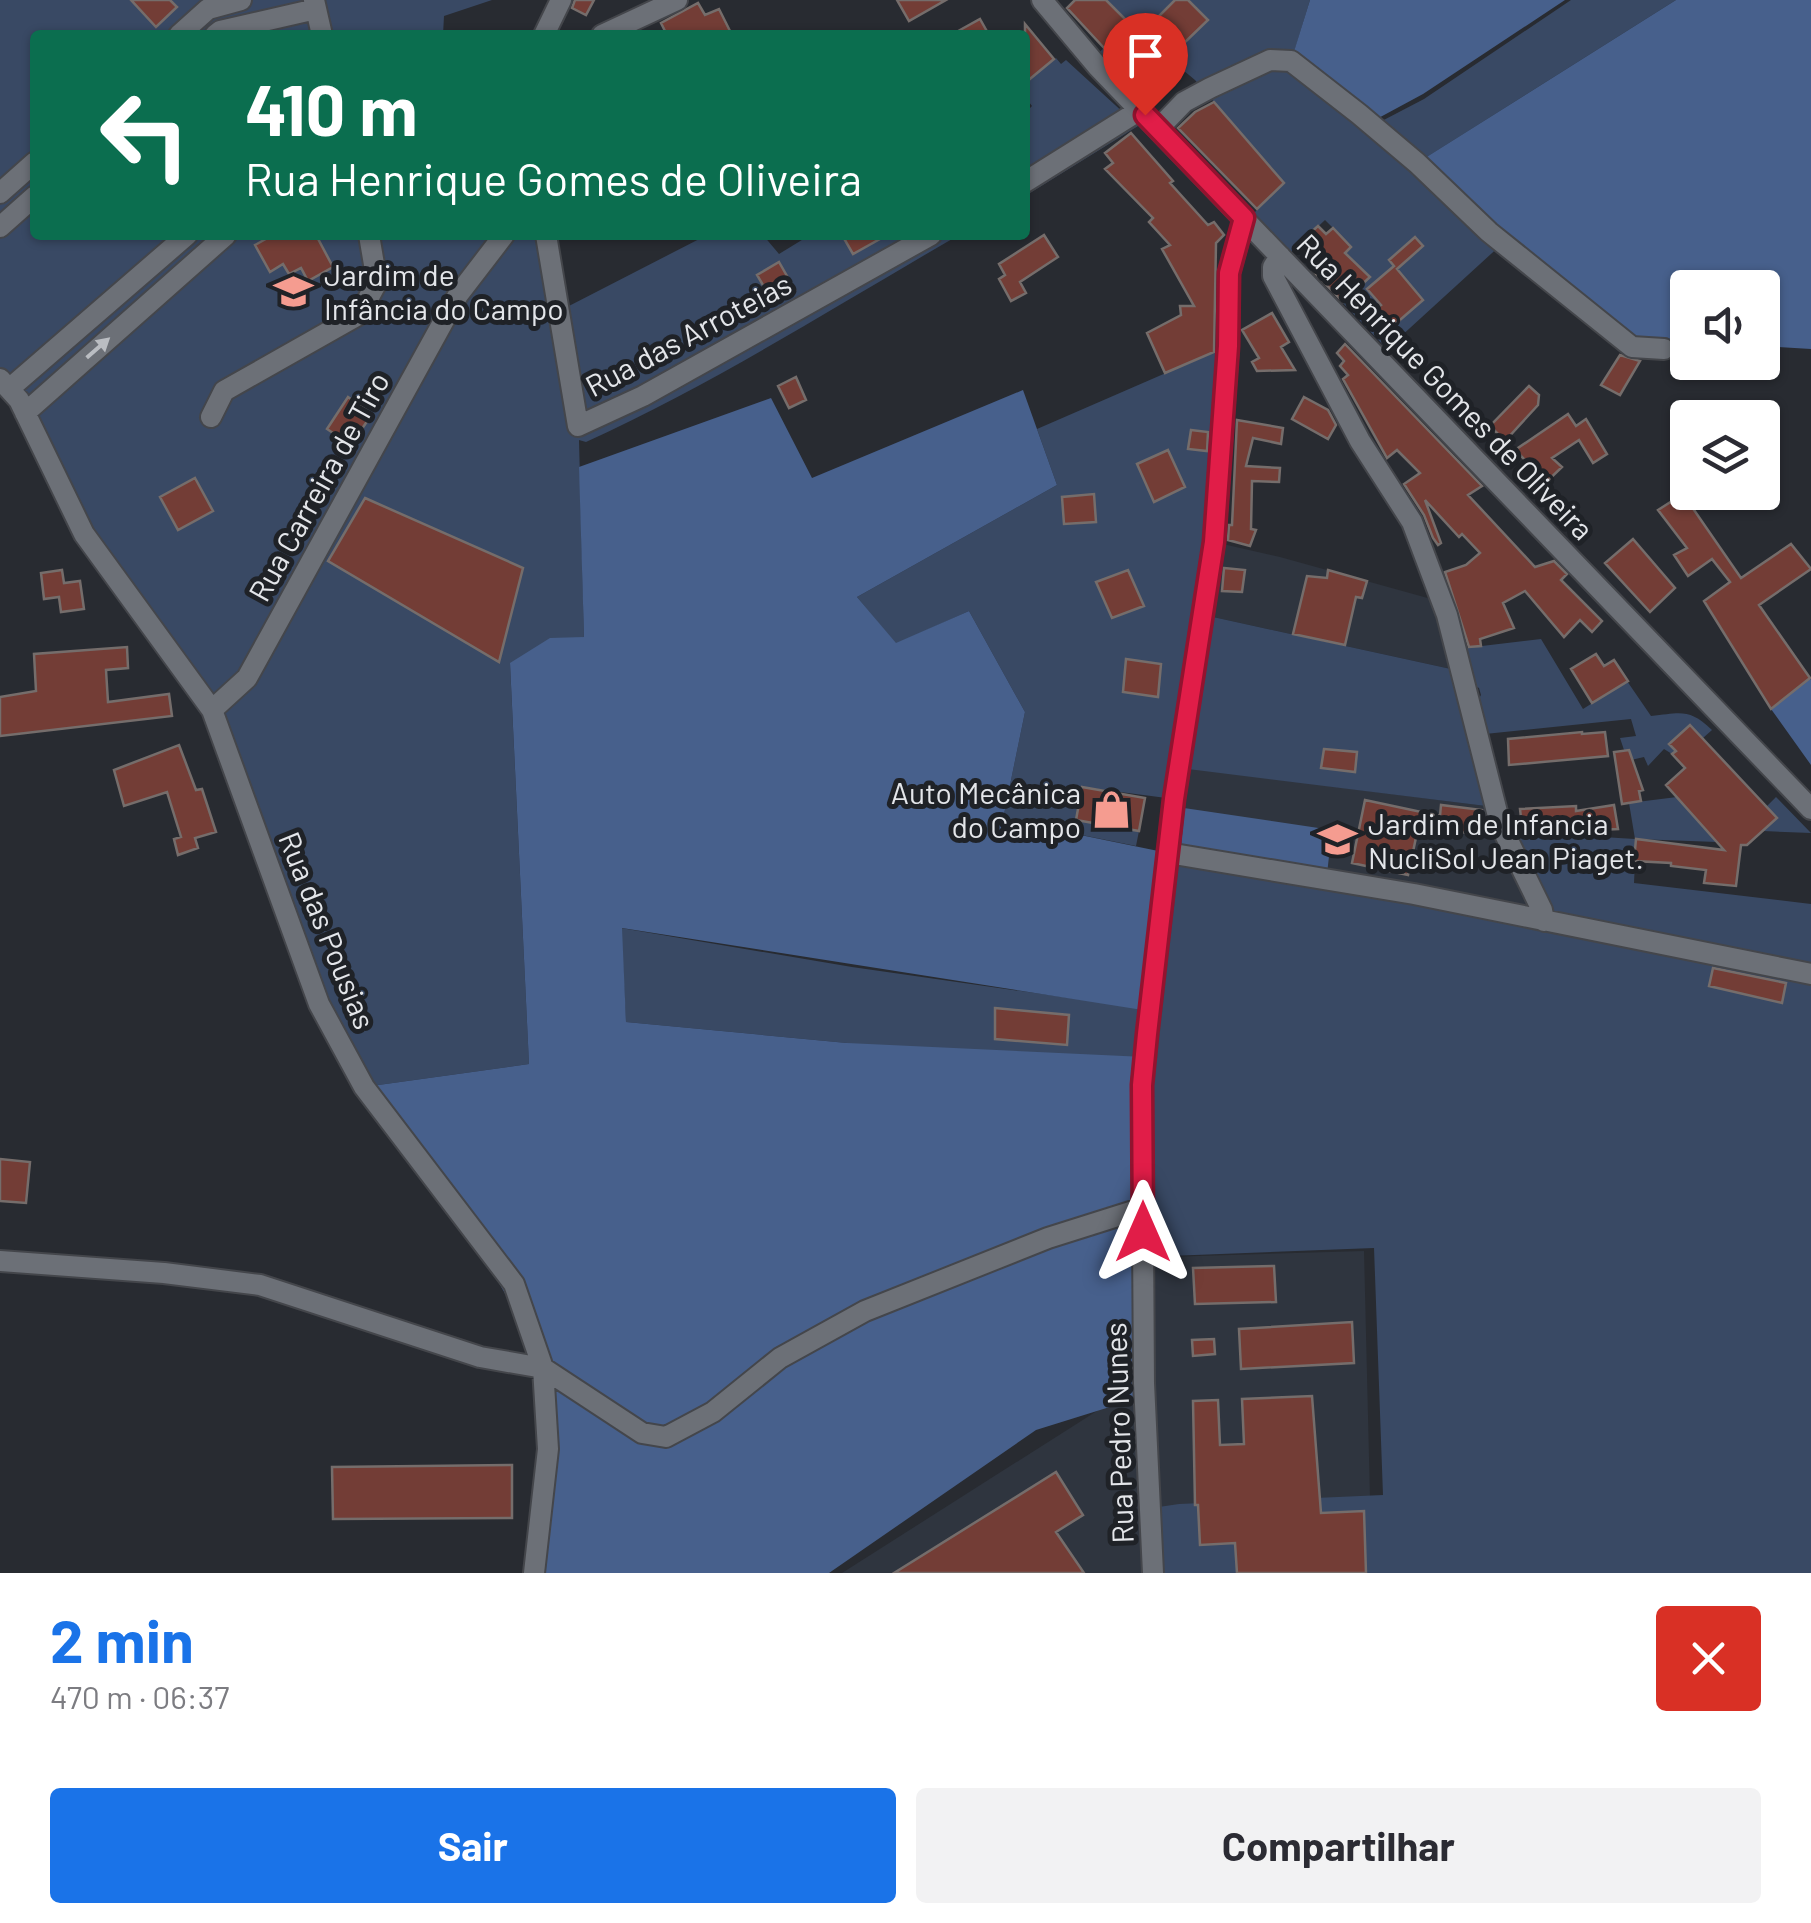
<!DOCTYPE html>
<html lang="pt">
<meta charset="utf-8">
<style>
body{margin:0;font-family:Barlow,sans-serif;background:#f2f2f3;color:#2b2b33;height:100vh;display:flex;flex-direction:column;font-size:38px;white-space:nowrap}
*{box-sizing:border-box;margin:0}
p{font-size:32px;color:#7c7c81}
.icon{flex:none;width:55px;height:55px;fill:none;stroke:currentColor;stroke-width:2;stroke-linecap:round;stroke-linejoin:round}
.map{position:relative;height:1573px;overflow:hidden}
.sheet{display:flex;flex-direction:column;background:#fff;flex:1}
.sheet>*{flex:none}
.top-card{position:absolute;left:30px;top:30px;width:1000px;height:210px;border-radius:10px;box-shadow:0 2px 8px #0004;background:#0b6e4f;color:#fff;overflow:hidden}
.fabs{position:absolute;left:1670px;top:270px;display:grid;gap:20px}
.fabs a{display:grid;place-items:center;width:110px;height:110px;border-radius:10px;background:#fff;box-shadow:0 2px 8px #0004;font-size:50px}
.pin{position:absolute;display:grid;place-items:center;width:85px;height:85px;color:#fff;margin:-102px -42px;border-radius:50% 50% 50% 0;rotate:-45deg;box-shadow:0 0 10px #0007}
.pin .icon{rotate:45deg}
.me{position:absolute;width:110px;margin:-55px;rotate:0deg;stroke-linejoin:round;filter:drop-shadow(0 0 8px #0008)}
.turn{display:flex;align-items:center;gap:35px;height:210px;padding:0 50px;font-size:45px}
.turn .icon{width:130px;height:130px;stroke-width:2.5}
.turn b{display:block;font-size:70px;line-height:85px}
.round{display:grid;place-items:center;flex:none;width:105px;height:105px;border-radius:10px;background:#f2f2f3}
.summary{display:flex;align-items:center;justify-content:space-between;height:170px;padding:0 50px}
h1{font-size:60px;font-weight:700;line-height:75px;color:#1a73e8}
.button{display:flex;gap:20px;margin-top:auto;padding:20px 50px}
.button a{flex:1;height:115px;border-radius:10px;background:#1a73e8;color:#fff;font-size:40px;font-weight:700;line-height:115px;text-align:center}
.button a+a{background:#f2f2f3;color:#2b2b33}
.map>svg:first-child{display:block}
</style>
<div class="map">
<svg width="1811" height="1573" viewBox="0 0 1811 1573">
<rect width="100%" height="100%" fill="#282b31"/>
<path fill="#2f353f" d="M1214,542l66,15 162,45 18,69 -256,-56z
M1179,767l315,40 48,103 -374,-57z
M1364,1251l6,247 202,75h-730l291,-185v-130z"/>
<path fill="#394964" d="M0,0h492l-48,16 -1,19h-408v200h514l18,72 140,-72h56l16,19 31,-19h149c-123,71 -244,148 -373,207l-7,-2 5,197 -74,27 19,400 -165,23 -45,-83 -107,-294 -128,-176 -84,-151z
M1107,0h203l-19,62 212,181 -116,106 -44,-46 26,-26 -24,-24 6,-7 -26,-26 -34,32 -37,-39 30,-30 -89,-103 -59,-49 -28,31 -9,-9 29,-31z
M1571,0h105l-254,160 -44,-37 46,-24z
M1056,58l5,6 5,-4 72,66 -113,70v-83l7,-7 -7,-9v-14z
M1228,346l-24,269 256,56 34,136 -314,-39 -6,31 -92,-12 -5,33 62,11 -3,15 -133,-27 22,-107 -56,-101 -73,33 -39,-47 200,-112 -20,-56z
M1541,639l42,70 44,-28 24,35c30,-3 38,-8 61,14l-9,8 -14,-13 -19,19 6,7 -4,3 -8,-5 -16,17 -4,-9 -13,3 -2,-10h-5l-4,-12 16,-2 -5,-17 -146,15 -7,-34 3,-5 -2,-7 -4,-2 -10,-38z
M1677,797l40,45 -81,-3 -2,44 177,21v669h-658l-1,-65 27,-4 204,-9 -9,-247 -231,9 -296,-214 -221,-21 -5,-94 231,39 288,41 28,-155 375,68 -41,-90 133,8 -6,-36z
M1776,797l35,36 -48,-2 14,-13 -10,-12z"/>
<path fill="#47608c" d="M1310,0h255l-142,94 -50,27 -82,-60z
M1676,0h135v349l-48,-3 -1,-58h-74l-1,60 -55,-1 -215,-184z
M1023,390l34,95 -200,112 39,46 73,-32 56,101 -22,107 165,34 -19,158 -527,-83 4,94 221,21 298,14v339l-109,34 -207,143h-295l14,-124 -14,-105 -78,-136 -92,-121 165,-23 -19,-401 40,-25 34,-1 -5,-170 192,-69 41,80z
M1810,678l1,2v85l-40,-56z
M1184,808l148,22 -5,44 -146,-25z"/>
<path fill="#733d36" stroke="#756d6b" stroke-width="2.5" d="M131,0h39l7,7 -21,20z
M575,0h19l-8,15 -14,-7z
M897,0h49l-37,21z
M1075,0h31l22,22 -24,26 -37,-40z
M1175,0h13l20,20 -28,27 -26,-26z
M698,3l7,12 14,-6 13,26h-65l-6,-12z
M980,19l9,16h-38z
M1025,24l29,35 -29,24z
M1214,102l70,81 -27,26 -79,-81 17,-16z
M1131,133l42,48 -3,2 38,42 6,-3 10,13 -8,8 -2,109 -49,21 -18,-40 34,-18 -1,-9h14l-32,-57 8,-4 -21,-23 4,-4 -48,-49 8,-6 -8,-10z
M1318,226l8,8 7,-6 18,19 -6,6 25,24 -27,25 -30,-31 7,-6 -21,-22z
M273,235h43l17,32 -25,14 -7,-13 -12,6 -6,-10 -13,8 -15,-27z
M842,235h45l-34,19z
M1044,235l14,22 -38,25 6,11 -15,8 -12,-22 6,-4 -6,-11z
M1415,237l8,9 -26,23 26,31 -30,26 -16,-18 4,-3 -14,-16 27,-23 -5,-6z
M779,262l16,28 -22,12 -16,-27z
M1272,313l17,29 -8,5 14,23 -38,1 -5,-9 7,-4 -17,-28z
M1345,344l137,142 -14,9 67,72 19,-6 13,13 -6,6 41,41 -10,11 -12,-12 -16,17 -39,-46 -22,12 11,25 -34,11 1,7 -12,1 -24,-75 21,-7 14,-12 -18,-19 -3,3 -34,-37 16,43 -3,2 -5,-7 -9,-23 -20,-31 16,-11 -23,-23 -10,8 -44,-79 5,-4 -8,-9 4,-5 -7,-8z
M1620,355l20,6 -20,34 -19,-10z
M796,377l10,23 -17,8 -11,-22z
M1529,386l10,9 -1,10 -33,36 -15,-15z
M348,397l24,17 -21,31 -24,-16z
M1304,397l24,13 8,15 -8,14 -36,-20z
M1568,414l8,12 10,-7 21,35 -14,9 -14,-23 -27,18 10,9 -24,23 -18,-18 9,-8 -14,-14z
M1237,420l46,8 -2,16 -28,-6 -7,28 34,2 -1,14 -27,-1 -1,48 5,1 -6,16 -22,-6 1,-15h3z
M1191,430l17,2 -1,19 -19,-2z
M1168,450l17,37 -31,15 -17,-38z
M195,478l18,33 -35,19 -18,-33z
M1094,494l2,28 -32,2 -2,-27z
M1683,494l58,84 50,-34 20,25 -52,36 51,73 -39,31 -67,-108 26,-19 -18,-23 -24,17 -14,-21 13,-7 -29,-38z
M365,498l158,70 -24,94 -171,-101z
M1633,539l42,49 -25,24 -45,-49z
M1224,568l21,2 -3,22 -20,-1z
M62,570l2,13 16,-2 4,28 -23,3 -2,-15 -15,2 -3,-26z
M1128,570l16,36 -32,12 -16,-36z
M1328,570l39,11 -5,17 -6,-1 -11,48 -52,-11 14,-58 20,2z
M127,647l1,21 -22,2 2,32 61,-8 3,22 -172,20v-39l36,-6 -2,-37z
M1596,654l8,12 10,-6 14,21 -36,22 -21,-34z
M1126,659l35,5 -3,33 -35,-5z
M1690,725l87,93 -30,27h-6l-5,41 -32,-3 2,-13 -35,-4v-3l-37,-2 2,-22 88,11 -58,-65 19,-17 -13,-14 4,-3 -7,-7z
M1582,732v2l23,-2 3,24 -99,9 -1,-26z
M179,745l17,45 6,-1 14,43 -21,6 3,10 -20,7 -4,-16 7,-2 -14,-45 -43,14 -10,-36z
M1324,749l33,3 -2,20 -34,-4z
M1629,750l14,40 -4,1 2,10 -19,3 -8,-52z
M1082,787l63,11 -6,33 -63,-11z
M1365,800l75,16 1,-11 41,5 -3,24 -55,-6 -1,6 -6,-1 -9,42 -56,-12z
M1614,805l4,24 -39,2 -1,-7 -56,3 -2,-18 56,-3v5z
M1713,968l73,15 -4,20 -73,-17z
M995,1008l74,7 -2,30 -72,-6z
M0,1159l30,3 -4,41 -26,-2z
M1274,1266l2,36 -81,2 -2,-36z
M1352,1322l2,41 -113,6 -2,-40z
M1214,1339l1,15 -22,2 -1,-16z
M1312,1396l9,117 43,-2 2,62h-129l-2,-30 -35,2 -2,-40h-3l-2,-104 25,-1 2,45 24,-1 -2,-45z
M512,1465v53l-179,1 -1,-52z
M1056,1472l27,43 -27,17 28,41h-190z"/>
<g fill="none" stroke-linecap="round" stroke-linejoin="round">
<defs>
<path id="minor" d="M314,0l8,35
M1042,0l56,67 713,742
M179,35l29,-26 33,-9
M215,35l5,-4 96,-22
M544,35l17,-35
M602,35l75,-35
M1158,129l26,-27 26,-14 60,-28 21,1 68,53 58,49 72,69 143,115 32,2
M1025,182l115,-72
M0,193l35,-31
M0,227l35,-31
M546,235l32,191 65,-30 288,-161
M1280,256l-7,11v9l87,165 52,81 35,93 53,209 42,86 2,11
M0,379l19,21 65,134 128,176 107,294 45,83 150,197 29,84 5,81 -14,124
M9,389l178,-154
M25,413l201,-178
M211,417l13,-26 136,-77 17,-32 -8,-47
M212,710l35,-32 211,-383 46,-60
M1168,853l246,41 397,80
M0,1261l164,12 96,12 220,72 63,11 99,65 24,4 47,-25 67,-54 85,-47 183,-73 95,-30
M1153,1573l-9,-190 -2,-298 32,-286 40,-257 14,-196 1,-73 15,-54"/>
</defs>
<use href="#minor" stroke="#44464b" stroke-width="24"/>
<use href="#minor" stroke="#6c7077" stroke-width="20"/>
</g>
<defs><path id="oneway-solid" d="M-6-.8H1V-3.2L6.5 0L1 3.2V.8H-6Z" transform="scale(2.5)"/></defs>
<use fill="#babdc2" href="#oneway-solid" transform="translate(98 348) rotate(-41)"/>
<g fill="none" stroke-linecap="round" stroke-linejoin="round">
<defs>
<path id="route" d="M1143,1232l-1,-147 5,-51 27,-235 40,-257 14,-196 1,-73 15,-55 -99,-103"/>
</defs>
<use href="#route" stroke="#92132f" stroke-width="25"/>
<use href="#route" stroke="#e11d48" stroke-width="18"/>
</g>
<defs>
<symbol id="school-bare" viewBox="-9 -9 18 18"><path d="M0-5L7-2L0 1L-7-2ZM-4 1L0 2.5L4 1V4Q0 6-4 4Z" fill="#f59c90" stroke="#1f2227" stroke-width="2.5" paint-order="stroke"/></symbol>
<symbol id="shop-bare" viewBox="-9 -9 18 18"><path d="M-5-2.5h2.3a2.7 3.5 0 0 1 5.4 0H5L5.5 6h-11ZM-1.5-2.5h3a1.5 2.3 0 0 0-3 0Z" fill="#f59c90" stroke="#1f2227" stroke-width="2.5" paint-order="stroke"/></symbol>
</defs>
<g fill-rule="evenodd">
<use href="#school-bare" x="266" y="264" width="55" height="55"/>
<use href="#shop-bare" x="1084" y="782" width="55" height="55"/>
<use href="#school-bare" x="1310" y="812" width="55" height="55"/>
</g>
<g text-anchor="middle" dominant-baseline="central" stroke-width="10" stroke-linejoin="round" paint-order="stroke">
<g font-size="30" fill="#e4e6ea" stroke="#1f2227" text-anchor="start">
<text x="324" y="274">Jardim de<tspan x="324" dy="34">Infância do Campo</tspan></text>
<text x="1081" y="792" text-anchor="end">Auto Mecânica<tspan x="1081" dy="34">do Campo</tspan></text>
<text x="1368" y="823">Jardim de Infancia<tspan x="1368" dy="34">NucliSol Jean Piaget.</tspan></text>
</g>
<g font-size="30" fill="#e4e6ea" stroke="#1f2227">
<text transform="translate(688 334) rotate(-28)">Rua das Arroteias</text>
<text transform="translate(1446 386) rotate(46)">Rua Henrique Gomes de Oliveira</text>
<text transform="translate(318 486) rotate(-61)">Rua Carreira de Tiro</text>
<text transform="translate(328 930) rotate(68)">Rua das Pousias</text>
<text transform="translate(1118 1433) rotate(-92)">Rua Pedro Nunes</text>
</g>
</g>
</svg>
<div class="fabs">
<a><svg class="icon" aria-label="sound" viewBox="0 0 24 24"><path d="M4 9h4l5-4v14l-5-4H4zM17 9q2 3 0 6"/></svg></a>
<a><svg class="icon" aria-label="layers" viewBox="0 0 24 24"><path d="M12 4l9 5-9 5-9-5zM3 14l9 5 9-5"/></svg></a>
</div>
<div class="pin" style="left:1145px;top:115px;background:#d93025"><svg class="icon" aria-label="arrive" viewBox="0 0 24 24"><path d="M6 21V4h12l-3 4 3 4H6"/></svg></div>
<svg class="me" style="left:1143px;top:1232px" viewBox="-20 -20 40 40"><path d="M0-17L14 15 0 8-14 15z" fill="#e11d48" stroke="#fff" stroke-width="4"/></svg>
<div class="top-card">
<div class="turn"><svg class="icon" aria-label="left" viewBox="0 0 24 24"><path d="M17 20v-9H6M10 6l-5 5 5 5"/></svg><div><b>410 m</b>Rua Henrique Gomes de Oliveira</div></div>
</div>
</div>
<section class="sheet">
<div class="summary"><div><h1>2 min</h1><p>470 m · 06:37</p></div><a class="round" style="background:#d93025;color:#fff"><svg class="icon" aria-label="close" viewBox="0 0 24 24"><path d="M6 6l12 12M18 6L6 18"/></svg></a></div>
<div class="button"><a>Sair</a><a>Compartilhar</a></div>
</section>
